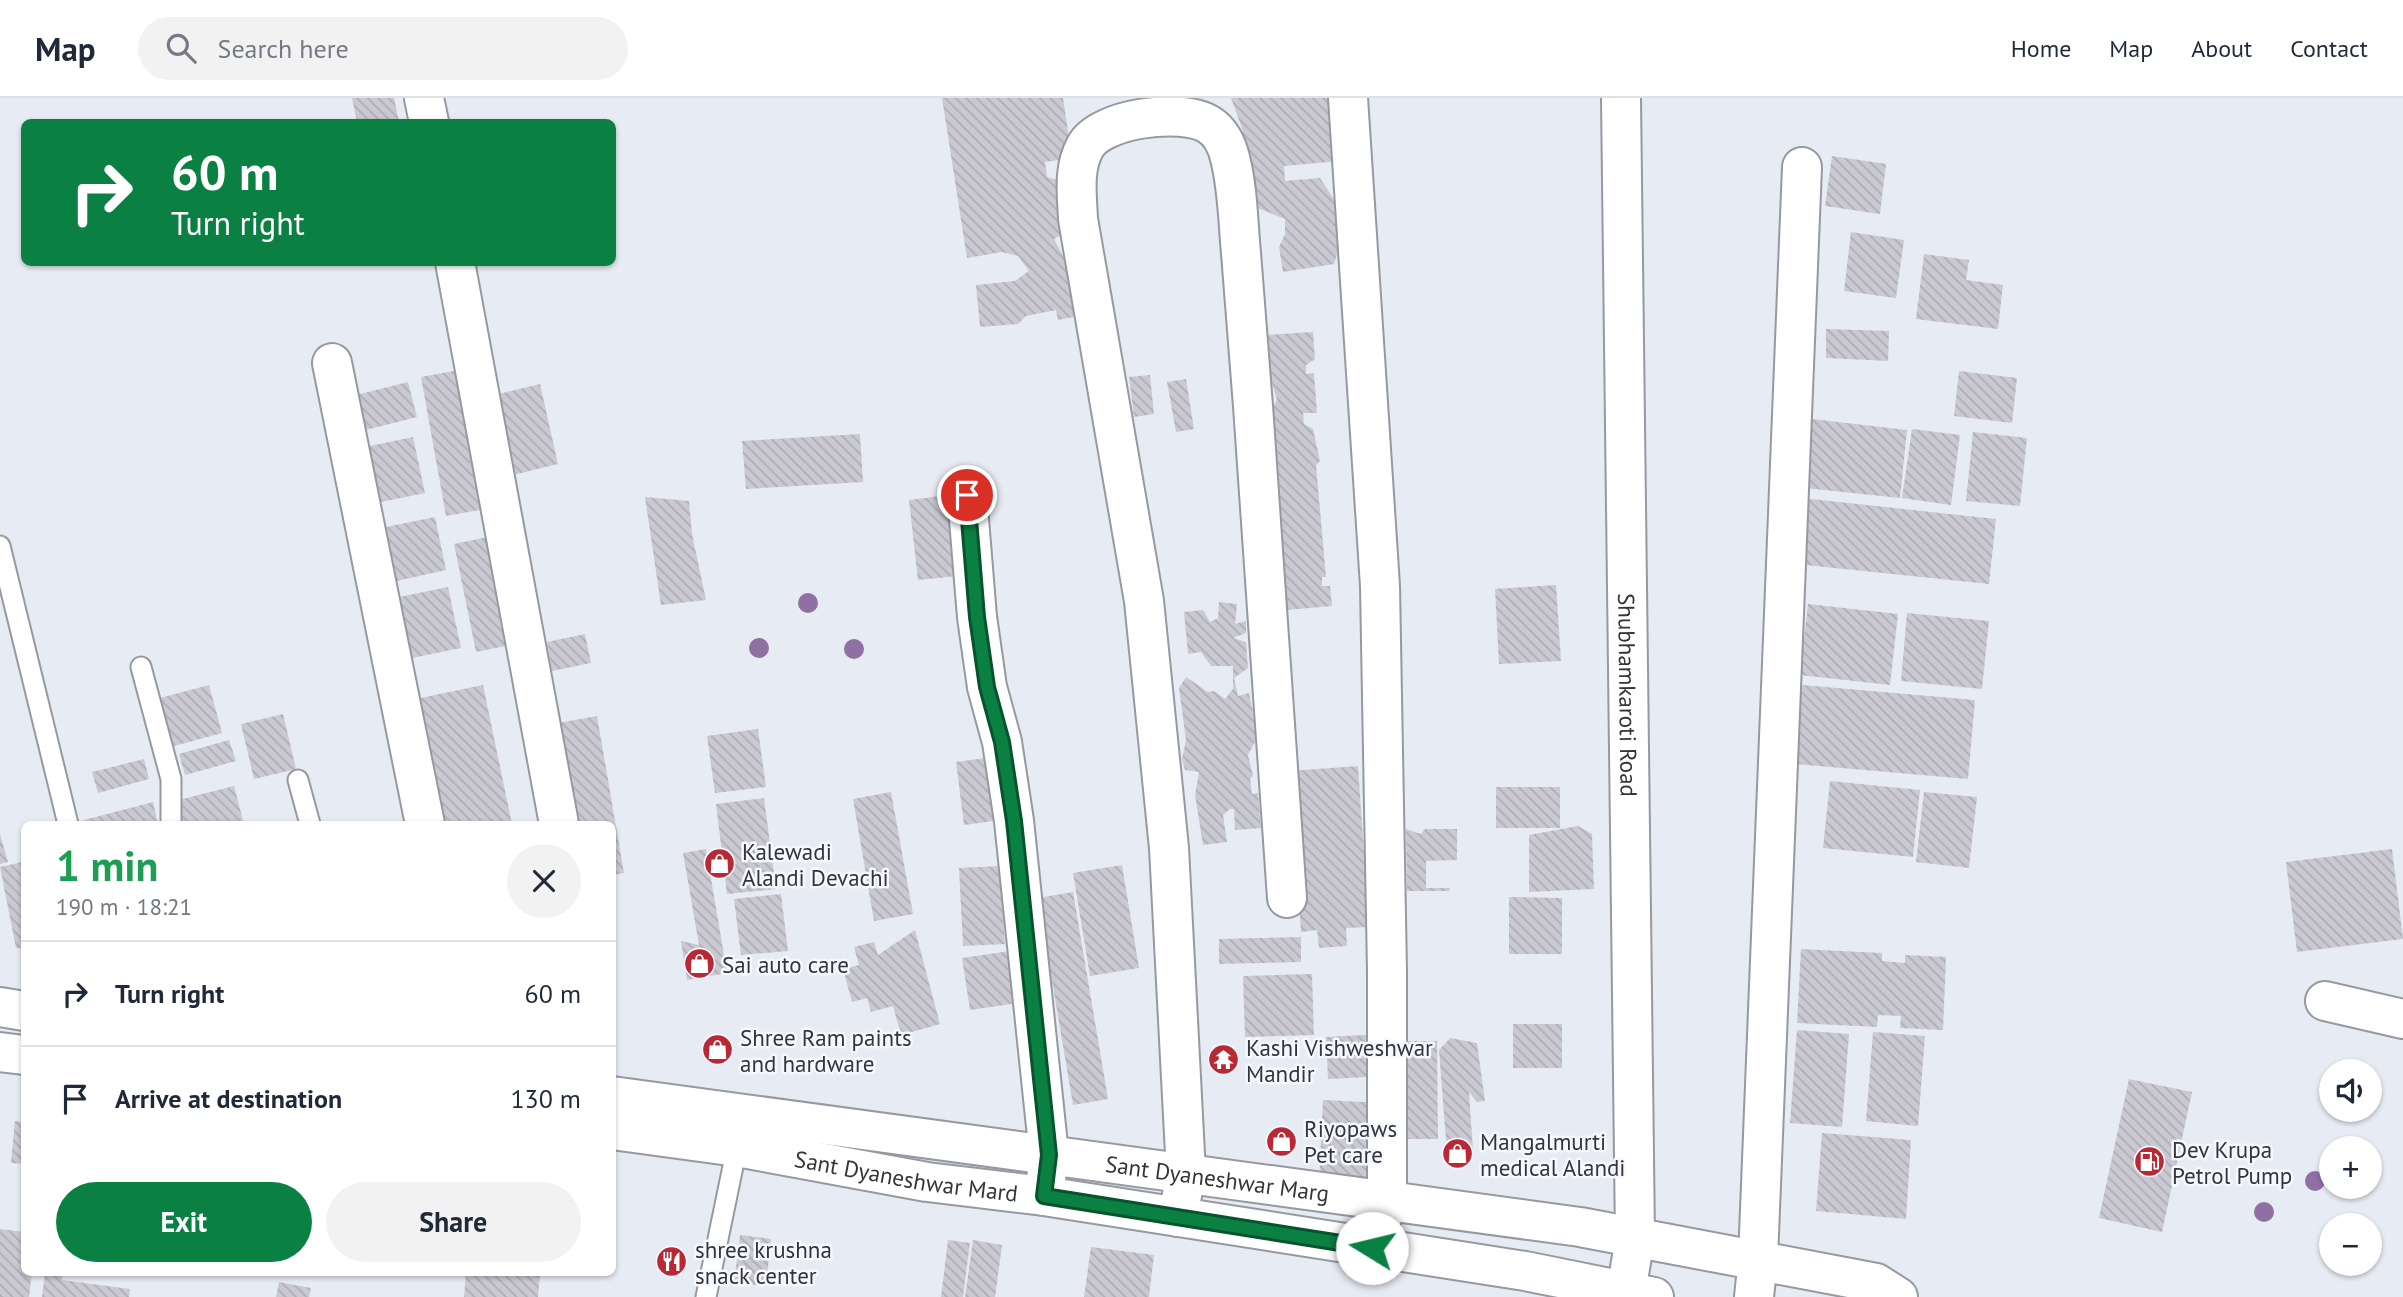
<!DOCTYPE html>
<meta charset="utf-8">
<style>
body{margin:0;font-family:"PT Sans",sans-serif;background:#f2f2f3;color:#1f2937;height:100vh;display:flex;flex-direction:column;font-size:26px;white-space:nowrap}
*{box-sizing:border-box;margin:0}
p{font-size:23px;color:#747a83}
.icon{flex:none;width:38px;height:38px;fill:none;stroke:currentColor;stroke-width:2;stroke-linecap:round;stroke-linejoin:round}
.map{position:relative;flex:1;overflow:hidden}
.panel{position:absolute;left:21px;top:723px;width:595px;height:455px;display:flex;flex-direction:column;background:#fff;border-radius:10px;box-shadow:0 2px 5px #0004}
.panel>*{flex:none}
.hud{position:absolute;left:21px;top:21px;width:595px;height:147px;border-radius:10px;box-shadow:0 2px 5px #0004;background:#0b8043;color:#fff;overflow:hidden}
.buttons{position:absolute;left:2319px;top:961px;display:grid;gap:14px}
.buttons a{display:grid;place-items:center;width:63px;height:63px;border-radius:50%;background:#fff;box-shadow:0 2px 5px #0004;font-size:35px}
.pin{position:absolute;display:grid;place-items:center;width:60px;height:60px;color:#fff;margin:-30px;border:4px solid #fff;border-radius:50%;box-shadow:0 2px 7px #0007}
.me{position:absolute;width:77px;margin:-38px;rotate:279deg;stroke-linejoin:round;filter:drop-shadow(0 0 5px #0008)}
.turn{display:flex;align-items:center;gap:24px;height:147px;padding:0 35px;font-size:32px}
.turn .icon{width:91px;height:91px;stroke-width:2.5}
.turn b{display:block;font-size:49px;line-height:60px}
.round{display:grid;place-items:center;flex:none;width:74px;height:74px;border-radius:37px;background:#f2f2f3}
.head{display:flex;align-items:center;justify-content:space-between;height:119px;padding:0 35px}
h1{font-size:42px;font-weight:700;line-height:52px;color:#1e9e55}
.primary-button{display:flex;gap:14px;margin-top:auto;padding:14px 35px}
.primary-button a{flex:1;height:80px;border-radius:42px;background:#0b8043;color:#fff;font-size:28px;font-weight:700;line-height:80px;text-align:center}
.primary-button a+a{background:#f2f2f3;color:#1f2937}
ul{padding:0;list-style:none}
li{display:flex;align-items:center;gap:21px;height:105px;padding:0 35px;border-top:2px solid #e0e1e3}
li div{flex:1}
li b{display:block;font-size:26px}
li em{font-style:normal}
header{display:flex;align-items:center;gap:42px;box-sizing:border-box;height:98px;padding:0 35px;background:#fff;border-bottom:2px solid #e0e1e3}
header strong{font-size:33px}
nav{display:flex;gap:38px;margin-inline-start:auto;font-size:24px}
.search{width:490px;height:63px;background:#f2f2f3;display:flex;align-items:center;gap:18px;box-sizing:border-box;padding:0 24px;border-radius:38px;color:#747a83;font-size:26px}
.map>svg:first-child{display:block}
</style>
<header>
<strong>Map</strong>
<div class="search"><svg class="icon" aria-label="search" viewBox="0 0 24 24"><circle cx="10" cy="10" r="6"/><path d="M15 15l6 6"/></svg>Search here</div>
<nav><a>Home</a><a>Map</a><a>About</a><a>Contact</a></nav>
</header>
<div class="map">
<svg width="2403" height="1199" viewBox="0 0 2403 1199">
<defs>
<pattern id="building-back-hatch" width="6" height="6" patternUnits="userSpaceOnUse" patternTransform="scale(1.75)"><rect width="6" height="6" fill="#cac9d2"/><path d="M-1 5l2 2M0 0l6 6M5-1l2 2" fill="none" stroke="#aeadb5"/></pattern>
</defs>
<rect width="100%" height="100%" fill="#e7ebf3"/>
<path fill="url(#building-back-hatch)" d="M352,0h42l5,24h-42z
M942,0h121l9,60 -27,4 2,15 11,3 2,12 -4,10 14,28 -16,9 11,21 13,56 -20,4 -2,-10 -30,6 -8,8 -38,3 -4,-42 39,-4 14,-10 -11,-15 -16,-4 -35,6z
M1231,0h102l6,63 -55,5 1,15 35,-3 22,34 1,24 -9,28 -51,8 -4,-25 6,-13v-15l-32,-13 -11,-78z
M1832,58l54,8 -6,50 -55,-8z
M1851,134l53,8 -8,58 -52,-7z
M1924,156l45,6 -3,20 37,5 -5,44 -82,-10z
M1826,231l63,2 -1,30 -62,-3z
M1313,234l2,27 -9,6v9l8,-1 3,40h-14l1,11 9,5 7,32 -4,4 10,112h-4v9h8l2,20 -45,4 -10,-112 3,-6 -10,-79 7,-13 -12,-41 -1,-24z
M464,271l26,139 -44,8 -25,-139z
M1959,273l58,7 -5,45 -58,-7z
M1150,277l4,39 -20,3 -5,-40z
M1186,281l8,50 -18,3 -9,-50z
M408,284l9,35 -63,16 -10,-35z
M540,286l18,80 -49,12 -18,-80z
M1812,321l95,11 -7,68 -95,-10z
M1912,331l48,6 -9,70 -49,-7z
M1973,334l54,6 -7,68 -54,-5z
M860,336l3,48 -117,7 -4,-48z
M413,339l12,56 -54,11 -11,-56z
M948,397l10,81 -40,4 -9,-80z
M645,399l44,4 3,33 14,66 -45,5z
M1802,400l194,21 -7,65 -193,-20z
M435,419l11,53 -54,12 -11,-54z
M497,437l22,108 -43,9 -22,-108z
M1556,487l5,76 -62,3 -4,-75z
M448,489l13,61 -49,10 -13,-61z
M1219,504l18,2 -2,20 11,-3v12l-13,5 13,4 2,26 -14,10 4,18 11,-3 9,43 -10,19 5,21 -3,3 2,15 6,-1 3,35 -26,2 -1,-21h-4l-7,6 4,27 -24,3 -8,-50 4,-23 -14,-2 -3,-11 4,-19 -7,-52 7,-11 22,15 6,-1 11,8 8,-10v-23h-22l-10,-14 -13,2 -4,-42 19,-2 7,12 8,-4z
M1808,506l90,10 -8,71 -90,-10z
M1907,515l82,8 -7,68 -81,-8z
M585,536l6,29 -39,8 -5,-29z
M1791,586l184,16 -7,79 -184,-16z
M209,587l13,48 -48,13 -14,-48z
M483,587l29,139h-75l-26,-124z
M283,616l13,55 -42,10 -13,-55z
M597,618l27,157 -12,2v-51h-43l-17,-100z
M758,631l8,58 -51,6 -8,-57z
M229,642l7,21 -51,14 -6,-21z
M993,659l8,63 -37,5 -8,-63z
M144,661l5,20 -51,14 -6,-21z
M1358,668l11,161 -23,1 1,18 -28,2 -2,-18 -16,2 -11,-161z
M1830,683l90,9 -7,67 -90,-9z
M234,688l10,38h-63l-6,-23z
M1496,689h64v41h-64z
M891,694l22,122 -39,7 -21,-122z
M1924,694l53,5 -8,71 -53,-6z
M764,700l12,91 -49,5 -11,-90z
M153,704l5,22h-73l-1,-4z
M1578,728l14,8 2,55 -65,3v-57z
M1406,731l15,5 4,-5h32v31l-31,1v27h24l-1,3h-42z
M0,736l8,28 -8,2z
M706,751l21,124 -40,7 -6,-39 18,4 -16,-92z
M2392,751l11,90 -106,13 -11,-90z
M22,764l2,3v83h-8l-16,-81z
M1122,767l17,103 -49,8 -17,-103z
M1000,768l5,78 -42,2 -4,-78z
M1073,794l35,207 -35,6 -35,-207z
M781,796l7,57 -47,4 -7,-56z
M1509,799l53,1v56h-53z
M915,832l25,94 -39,11 -8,-29 -22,6 -4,-14 -15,4 -9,-33 16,-4 -5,-18 20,-5 4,13z
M1301,839v25l-82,2v-25z
M1801,851l81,4v8l23,2v-8l41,2 -3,73 -43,-2 1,-12 -23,-1 -1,12 -80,-4z
M1010,853l8,52 -48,7 -8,-52z
M1312,876l2,61 -69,2 -2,-61z
M1513,926h49v44h-49z
M1797,932l52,4 -7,93 -52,-4z
M1873,934l52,4 -7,90 -52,-5z
M1384,936l3,42 -59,3 -2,-42z
M1450,940l27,5 8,58 -8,1 -8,-10 4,59 -13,-3 -14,-8 -7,-90z
M1396,943h41l1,98h-40z
M2129,981l63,13 -30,140 -63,-14z
M1323,1002l61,3 -4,84 -61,-3z
M15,1023l9,1v42l-13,-1z
M1822,1035l89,7 -5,79 -90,-8z
M0,1131l24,3v40h8l-3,25h-29z
M740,1137l31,4 -5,47 -32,-3z
M948,1142l22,3 -7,54h-22z
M973,1142l29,5 -7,52h-30z
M1091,1149l63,8 -5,42h-65z
M45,1174h18l-1,8 68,9 -1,8h-87z
M466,1174l74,1 -2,24h-74z
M279,1184l32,6 -2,9h-33z"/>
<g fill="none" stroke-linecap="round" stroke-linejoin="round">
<defs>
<path id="service" d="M0,448l68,278
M141,569l30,112v45
M298,682l12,44
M706,1199l31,-150"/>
<g id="minor">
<path d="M424,0l5,24"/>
<path d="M1348,0l32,488 7,386v230l-15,46"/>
<path id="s1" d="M1621,0l14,1140 -9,54"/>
<path d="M455,164l104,562"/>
<path d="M332,265l93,461"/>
<path d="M967,397l10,122 10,70 15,55 12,79 35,334 -5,41"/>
<path d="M2325,903l78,18"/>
<path d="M1178,1119l8,-44 -17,-325 -25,-247 -66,-382c-1,-25 -5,-50 7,-72 15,-29 96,-39 123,-23 12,7 19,21 22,34 8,31 8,64 11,95 4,51 8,102 12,153 11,164 23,328 34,492"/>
<path d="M1754,1199l4,-38 44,-1092"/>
</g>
<g id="primary">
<path d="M0,909l24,4"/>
<path d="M0,954l24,3"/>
<path id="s2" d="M612,998l968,131 296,56 22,14"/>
<path id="s3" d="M612,1032l125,17 190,35 117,14 481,75 129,26"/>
</g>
</defs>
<use href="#service" stroke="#9599a1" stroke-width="23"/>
<use href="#minor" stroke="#9599a1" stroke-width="42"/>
<use href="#primary" stroke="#9599a1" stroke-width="42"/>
<use href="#service" stroke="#fff" stroke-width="19"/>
<use href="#minor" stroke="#fff" stroke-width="38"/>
<use href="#primary" stroke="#fff" stroke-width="38"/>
</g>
<g fill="#9070a3">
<circle cx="808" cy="505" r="10"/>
<circle cx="759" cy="550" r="10"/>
<circle cx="854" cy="551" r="10"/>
<circle cx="2315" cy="1083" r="10"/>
<circle cx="2264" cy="1114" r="10"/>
</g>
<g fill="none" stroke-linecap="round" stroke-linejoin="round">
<defs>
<path id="route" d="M967,397l10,122 10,70 15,55 12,79 35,334 -5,41 328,52"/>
</defs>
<use href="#route" stroke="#07532c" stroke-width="18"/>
<use href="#route" stroke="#0b8043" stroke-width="12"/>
</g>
<defs>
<symbol id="shop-disc" viewBox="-11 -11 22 22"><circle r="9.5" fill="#b92835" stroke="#f5f8fe"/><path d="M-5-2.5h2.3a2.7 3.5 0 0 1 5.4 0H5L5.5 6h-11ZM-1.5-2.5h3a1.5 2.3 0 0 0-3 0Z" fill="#fff"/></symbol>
<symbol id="temple-disc" viewBox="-11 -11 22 22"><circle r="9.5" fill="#b92835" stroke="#f5f8fe"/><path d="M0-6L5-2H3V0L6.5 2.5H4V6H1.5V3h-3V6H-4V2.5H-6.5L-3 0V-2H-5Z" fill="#fff"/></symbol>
<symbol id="fuel-disc" viewBox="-11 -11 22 22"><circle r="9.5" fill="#b92835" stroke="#f5f8fe"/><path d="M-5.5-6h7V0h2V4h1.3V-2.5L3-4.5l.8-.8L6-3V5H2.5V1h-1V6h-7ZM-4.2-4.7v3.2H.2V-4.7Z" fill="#fff"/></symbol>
<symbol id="restaurant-disc" viewBox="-11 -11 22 22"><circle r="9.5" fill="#b92835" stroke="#f5f8fe"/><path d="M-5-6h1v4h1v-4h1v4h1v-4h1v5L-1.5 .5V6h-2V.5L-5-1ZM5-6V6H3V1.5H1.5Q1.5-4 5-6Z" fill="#fff"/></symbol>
</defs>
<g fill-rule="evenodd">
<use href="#shop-disc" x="702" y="748" width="35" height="35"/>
<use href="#shop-disc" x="682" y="848" width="35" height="35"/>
<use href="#shop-disc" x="700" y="934" width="35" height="35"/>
<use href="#temple-disc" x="1206" y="944" width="35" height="35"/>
<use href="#shop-disc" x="1264" y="1026" width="35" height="35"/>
<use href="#shop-disc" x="1440" y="1038" width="35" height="35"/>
<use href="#fuel-disc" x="2132" y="1046" width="35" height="35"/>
<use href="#restaurant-disc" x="654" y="1146" width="35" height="35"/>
</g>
<g text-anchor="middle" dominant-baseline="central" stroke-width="5" stroke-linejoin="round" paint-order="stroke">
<g font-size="23" fill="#333538" stroke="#f5f8fe">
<text stroke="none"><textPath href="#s1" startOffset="597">Shubhamkaroti Road</textPath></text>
<text stroke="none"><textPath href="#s3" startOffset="298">Sant Dyaneshwar Mard</textPath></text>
<text stroke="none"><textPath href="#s2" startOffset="611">Sant Dyaneshwar Marg</textPath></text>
</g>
<g font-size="23" fill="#333538" stroke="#f5f8fe" text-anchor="start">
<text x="742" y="753">Kalewadi<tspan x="742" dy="26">Alandi Devachi</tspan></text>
<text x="722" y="866">Sai auto care</text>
<text x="740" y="939">Shree Ram paints<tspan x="740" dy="26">and hardware</tspan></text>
<text x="1246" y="949">Kashi Vishweshwar<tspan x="1246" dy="26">Mandir</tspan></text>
<text x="1304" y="1030">Riyopaws<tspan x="1304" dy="26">Pet care</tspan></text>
<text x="1480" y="1043">Mangalmurti<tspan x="1480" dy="26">medical Alandi</tspan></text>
<text x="2172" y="1051">Dev Krupa<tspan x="2172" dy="26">Petrol Pump</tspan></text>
<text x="695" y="1151">shree krushna<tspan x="695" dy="26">snack center</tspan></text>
</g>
</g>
</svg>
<div class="buttons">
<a><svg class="icon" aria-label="sound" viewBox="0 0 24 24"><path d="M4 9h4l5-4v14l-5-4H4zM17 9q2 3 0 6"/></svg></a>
<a>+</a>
<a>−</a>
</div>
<div class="pin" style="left:967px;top:397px;background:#d93025"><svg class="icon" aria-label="arrive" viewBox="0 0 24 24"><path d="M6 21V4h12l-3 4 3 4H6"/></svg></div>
<svg class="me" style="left:1372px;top:1150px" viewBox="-20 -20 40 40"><circle r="19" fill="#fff"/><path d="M0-13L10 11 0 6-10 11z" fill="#0b8043"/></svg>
<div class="hud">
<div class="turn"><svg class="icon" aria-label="right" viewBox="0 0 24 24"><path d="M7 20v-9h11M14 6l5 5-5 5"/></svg><div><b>60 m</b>Turn right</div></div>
</div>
<section class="panel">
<div class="head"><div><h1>1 min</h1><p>190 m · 18:21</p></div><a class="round"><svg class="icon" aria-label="close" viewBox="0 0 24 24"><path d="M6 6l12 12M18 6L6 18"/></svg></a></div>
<ul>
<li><svg class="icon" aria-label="right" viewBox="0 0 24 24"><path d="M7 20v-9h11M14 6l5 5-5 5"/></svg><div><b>Turn right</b></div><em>60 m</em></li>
<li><svg class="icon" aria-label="arrive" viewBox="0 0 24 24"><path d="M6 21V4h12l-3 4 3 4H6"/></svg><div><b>Arrive at destination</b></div><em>130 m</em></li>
</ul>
<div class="primary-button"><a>Exit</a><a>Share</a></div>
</section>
</div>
